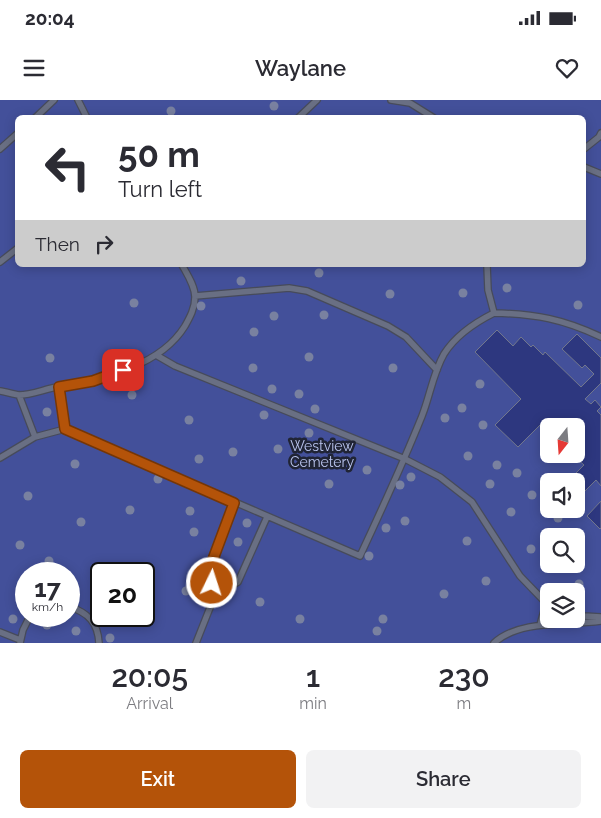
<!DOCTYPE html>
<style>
body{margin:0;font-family:Raleway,sans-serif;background:#f2f2f3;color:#2b2b33;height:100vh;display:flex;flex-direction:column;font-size:19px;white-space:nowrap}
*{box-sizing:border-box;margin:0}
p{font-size:16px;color:#7c7c81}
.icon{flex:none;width:28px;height:28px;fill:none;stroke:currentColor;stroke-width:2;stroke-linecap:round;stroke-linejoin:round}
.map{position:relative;height:543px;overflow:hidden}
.sheet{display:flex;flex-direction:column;background:#fff;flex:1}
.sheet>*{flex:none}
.guide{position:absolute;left:15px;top:15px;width:571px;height:152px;border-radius:8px;box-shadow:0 2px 12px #0003;background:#fff;color:#2b2b33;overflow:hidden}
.needle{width:32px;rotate:197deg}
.controls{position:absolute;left:540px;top:318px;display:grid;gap:10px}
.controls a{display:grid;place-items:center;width:45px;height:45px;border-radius:8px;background:#fff;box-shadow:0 2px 12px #0003;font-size:25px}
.speed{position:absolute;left:15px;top:462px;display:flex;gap:10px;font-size:25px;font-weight:700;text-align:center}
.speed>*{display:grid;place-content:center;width:65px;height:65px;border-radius:50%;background:#fff;box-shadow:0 2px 12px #0003;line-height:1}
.speed small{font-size:12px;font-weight:400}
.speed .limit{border:2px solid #111;border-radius:8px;background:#fff;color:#111}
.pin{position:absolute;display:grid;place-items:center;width:42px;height:42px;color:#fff;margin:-21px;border-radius:10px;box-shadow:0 2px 8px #0006}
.me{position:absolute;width:55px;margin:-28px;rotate:4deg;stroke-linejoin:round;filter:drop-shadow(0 0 4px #0008)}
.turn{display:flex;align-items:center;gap:18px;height:105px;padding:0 20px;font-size:22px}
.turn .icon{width:65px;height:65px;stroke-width:2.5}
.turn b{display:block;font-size:35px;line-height:42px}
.then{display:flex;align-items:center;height:48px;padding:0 20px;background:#0003;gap:10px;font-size:19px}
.eta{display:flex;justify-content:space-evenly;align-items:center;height:85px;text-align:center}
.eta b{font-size:30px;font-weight:600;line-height:35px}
.cta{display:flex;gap:10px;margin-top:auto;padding:10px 20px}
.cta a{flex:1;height:58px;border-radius:8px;background:#b45309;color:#fff;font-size:20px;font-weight:600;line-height:58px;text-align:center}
.cta a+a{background:#f2f2f3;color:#2b2b33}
.status{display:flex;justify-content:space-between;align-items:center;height:35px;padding:0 25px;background:#fff;direction:ltr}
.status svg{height:14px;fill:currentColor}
header{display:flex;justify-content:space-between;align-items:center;height:65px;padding:0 20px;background:#fff;font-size:22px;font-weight:600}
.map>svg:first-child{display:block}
</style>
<div class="status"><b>20:04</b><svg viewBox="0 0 49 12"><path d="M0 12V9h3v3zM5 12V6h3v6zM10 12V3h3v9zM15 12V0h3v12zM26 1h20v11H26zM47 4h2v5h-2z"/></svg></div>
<header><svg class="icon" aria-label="menu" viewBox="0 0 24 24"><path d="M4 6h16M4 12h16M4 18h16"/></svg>Waylane<svg class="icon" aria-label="heart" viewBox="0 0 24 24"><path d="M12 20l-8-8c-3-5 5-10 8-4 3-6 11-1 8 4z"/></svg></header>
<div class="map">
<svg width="601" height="543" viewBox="0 0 601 543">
<rect width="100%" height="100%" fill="#292e3f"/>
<path fill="#43509a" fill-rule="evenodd" d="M0,0h601v543h-601zM18,18h566v147h-566zM549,326h27v28h-27zM549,381h27v28h-27zM549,436h27v28h-27zM26,474h43v42h-43zM101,474h43v42h-43zM549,491h27v28h-27z"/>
<path fill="#2d377f" stroke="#72778c" d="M497,230l16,16 8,-9 10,10 2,-2 10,10 2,-3 36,35 13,-13 -9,-9 -3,3 -20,-19 15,-15 24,24v25l-16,16 6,5 4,-4 6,7 -4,4 4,4v71l-5,-6 -20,20v-19h-8l16,-16 -12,-11h4v-28h-27v4l-7,-7 -24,24 -23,-22 26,-26 -46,-47z
M601,401v27l-1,1 -13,-13z"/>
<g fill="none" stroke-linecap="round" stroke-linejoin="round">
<defs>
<path id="service" d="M78,0l9,18
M391,0l19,3 24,15
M35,18l19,-18
M298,18l19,-18
M0,49l18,-16
M584,49l15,-12 2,-4
M584,67l17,7
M0,162l18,-14
M195,196l94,-8 18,3 81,35 18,11 31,33
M494,213c42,1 69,6 107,24
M156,255l19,11 230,93 35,18 32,25 48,74 26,27 -6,22
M59,287l6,42
M0,291c6,1 13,3 19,4 12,0 26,-6 38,-8 44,-9 102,-19 128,-61 5,-9 10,-18 10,-29 0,-11 -8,-23 -13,-32
M19,295l16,42
M0,358l35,-21 30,-8 295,127c22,-47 43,-93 62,-140 8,-20 11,-43 22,-62 12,-19 30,-31 50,-41l-6,-23 -1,-25
M215,495l23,-13 29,-65
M69,507c19,5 29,16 30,36
M576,513l8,3 17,1
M0,532l20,8
M20,543l3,-13 7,-14
M196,543l19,-48 -6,-25 25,-67
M494,543c26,-24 74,-17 107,-22"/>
</defs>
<use href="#service" stroke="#474b5a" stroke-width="8"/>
<use href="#service" stroke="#696f83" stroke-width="5.5"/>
</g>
<g fill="#7981a0">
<circle cx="274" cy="6" r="4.5"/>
<circle cx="171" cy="11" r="4.5"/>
<circle cx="319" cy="173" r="4.5"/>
<circle cx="241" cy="181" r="4.5"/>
<circle cx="507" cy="188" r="4.5"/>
<circle cx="463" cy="193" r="4.5"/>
<circle cx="390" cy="194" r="4.5"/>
<circle cx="134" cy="203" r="4.5"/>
<circle cx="578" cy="205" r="4.5"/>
<circle cx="201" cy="206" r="4.5"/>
<circle cx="324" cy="215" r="4.5"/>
<circle cx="274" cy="216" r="4.5"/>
<circle cx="254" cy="232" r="4.5"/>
<circle cx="309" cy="257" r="4.5"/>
<circle cx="50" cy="258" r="4.5"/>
<circle cx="253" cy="268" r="4.5"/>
<circle cx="393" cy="268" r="4.5"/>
<circle cx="480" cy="284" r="4.5"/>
<circle cx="272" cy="289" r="4.5"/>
<circle cx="299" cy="294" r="4.5"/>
<circle cx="132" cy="295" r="4.5"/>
<circle cx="462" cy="308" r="4.5"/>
<circle cx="315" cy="309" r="4.5"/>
<circle cx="47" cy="312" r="4.5"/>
<circle cx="264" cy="315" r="4.5"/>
<circle cx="445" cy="318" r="4.5"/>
<circle cx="189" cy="320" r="4.5"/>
<circle cx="483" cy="325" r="4.5"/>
<circle cx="309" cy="333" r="4.5"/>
<circle cx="278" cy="349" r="4.5"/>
<circle cx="233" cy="352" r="4.5"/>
<circle cx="468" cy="356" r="4.5"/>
<circle cx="199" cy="359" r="4.5"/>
<circle cx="75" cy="364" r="4.5"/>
<circle cx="497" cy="365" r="4.5"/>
<circle cx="367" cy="370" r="4.5"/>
<circle cx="517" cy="373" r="4.5"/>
<circle cx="411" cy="377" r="4.5"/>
<circle cx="158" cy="379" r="4.5"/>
<circle cx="329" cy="384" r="4.5"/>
<circle cx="490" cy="384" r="4.5"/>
<circle cx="400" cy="385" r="4.5"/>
<circle cx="532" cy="395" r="4.5"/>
<circle cx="28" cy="396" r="4.5"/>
<circle cx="130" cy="410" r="4.5"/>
<circle cx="190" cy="411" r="4.5"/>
<circle cx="511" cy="412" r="4.5"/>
<circle cx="558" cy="418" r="4.5"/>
<circle cx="405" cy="421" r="4.5"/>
<circle cx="81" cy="422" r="4.5"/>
<circle cx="247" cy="423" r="4.5"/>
<circle cx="386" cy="428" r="4.5"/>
<circle cx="194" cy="432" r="4.5"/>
<circle cx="467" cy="441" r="4.5"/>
<circle cx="238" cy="442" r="4.5"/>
<circle cx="20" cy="445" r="4.5"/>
<circle cx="531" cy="449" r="4.5"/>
<circle cx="369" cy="456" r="4.5"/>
<circle cx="49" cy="461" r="4.5"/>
<circle cx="486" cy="481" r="4.5"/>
<circle cx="579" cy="484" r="4.5"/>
<circle cx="186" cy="491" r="4.5"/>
<circle cx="444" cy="494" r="4.5"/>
<circle cx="260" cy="502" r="4.5"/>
<circle cx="13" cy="519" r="4.5"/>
<circle cx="300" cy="519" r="4.5"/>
<circle cx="383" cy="519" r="4.5"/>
<circle cx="47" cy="525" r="4.5"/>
<circle cx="76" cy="531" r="4.5"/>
<circle cx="377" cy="531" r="4.5"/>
<circle cx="110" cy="538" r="4.5"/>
</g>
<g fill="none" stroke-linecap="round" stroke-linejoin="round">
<defs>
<path id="route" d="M123,270l-30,11 -34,6 6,42 169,74 -25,67 3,13"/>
</defs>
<use href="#route" stroke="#753606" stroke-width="12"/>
<use href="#route" stroke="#b45309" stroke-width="9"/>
</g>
<g text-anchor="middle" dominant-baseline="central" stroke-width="5" stroke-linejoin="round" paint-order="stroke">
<g font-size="14" fill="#bac5ef" stroke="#202435">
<text x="322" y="346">Westview<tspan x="322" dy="16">Cemetery</tspan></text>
</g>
</g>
</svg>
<div class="controls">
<a><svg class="needle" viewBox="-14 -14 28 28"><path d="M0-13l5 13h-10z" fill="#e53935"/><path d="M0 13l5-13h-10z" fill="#7c7c81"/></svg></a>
<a><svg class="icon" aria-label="sound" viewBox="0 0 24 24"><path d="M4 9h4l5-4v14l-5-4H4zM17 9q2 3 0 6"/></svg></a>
<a><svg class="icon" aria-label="search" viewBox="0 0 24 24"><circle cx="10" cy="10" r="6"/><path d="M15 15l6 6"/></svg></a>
<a><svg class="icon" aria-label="layers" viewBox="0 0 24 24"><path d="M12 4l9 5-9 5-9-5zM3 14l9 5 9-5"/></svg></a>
</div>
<div class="speed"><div>17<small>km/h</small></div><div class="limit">20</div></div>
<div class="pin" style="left:123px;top:270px;background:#d93025"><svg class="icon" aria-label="arrive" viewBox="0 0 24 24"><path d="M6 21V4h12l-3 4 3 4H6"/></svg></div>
<svg class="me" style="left:212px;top:483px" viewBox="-20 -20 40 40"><circle r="17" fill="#b45309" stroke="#fff" stroke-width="3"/><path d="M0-11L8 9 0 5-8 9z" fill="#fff"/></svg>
<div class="guide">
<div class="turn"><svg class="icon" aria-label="left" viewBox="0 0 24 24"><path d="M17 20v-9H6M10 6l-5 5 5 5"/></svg><div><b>50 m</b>Turn left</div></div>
<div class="then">Then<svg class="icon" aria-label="right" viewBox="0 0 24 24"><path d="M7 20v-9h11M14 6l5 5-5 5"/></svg></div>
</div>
</div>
<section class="sheet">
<div class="eta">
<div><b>20:05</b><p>Arrival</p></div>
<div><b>1</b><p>min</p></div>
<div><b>230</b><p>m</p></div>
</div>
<div class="cta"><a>Exit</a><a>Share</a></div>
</section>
